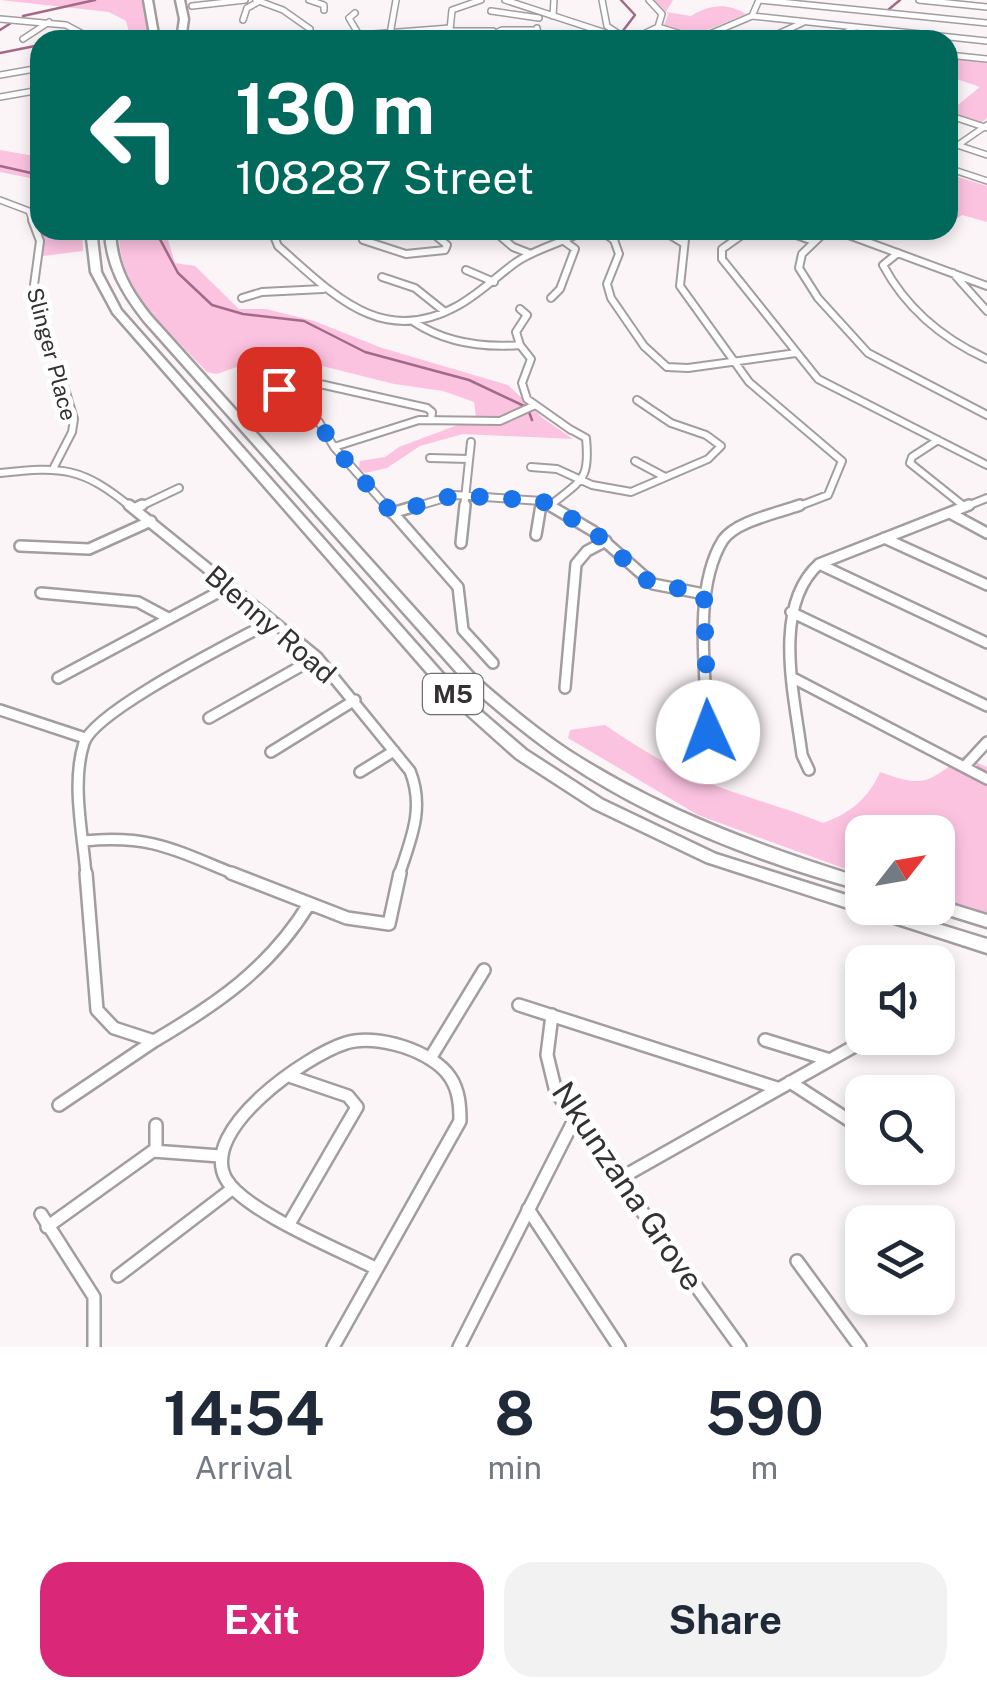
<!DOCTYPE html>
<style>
body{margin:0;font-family:"Public Sans",sans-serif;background:#f2f2f3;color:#1f2937;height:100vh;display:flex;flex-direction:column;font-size:38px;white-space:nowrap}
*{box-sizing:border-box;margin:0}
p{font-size:32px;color:#747a83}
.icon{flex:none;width:55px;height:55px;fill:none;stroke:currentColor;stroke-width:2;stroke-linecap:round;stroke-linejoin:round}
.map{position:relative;height:1347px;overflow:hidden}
.sheet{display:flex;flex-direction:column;background:#fff;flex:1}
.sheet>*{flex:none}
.guide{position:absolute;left:30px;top:30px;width:928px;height:210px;border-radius:30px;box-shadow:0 5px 15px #0003;background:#00695c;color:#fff;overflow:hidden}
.needle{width:65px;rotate:59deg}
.tools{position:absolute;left:845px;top:815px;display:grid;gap:20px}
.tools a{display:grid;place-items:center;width:110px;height:110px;border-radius:20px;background:#fff;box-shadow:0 5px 15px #0003;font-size:50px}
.pin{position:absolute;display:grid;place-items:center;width:85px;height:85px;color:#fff;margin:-42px;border-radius:20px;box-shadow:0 5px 15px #0006}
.me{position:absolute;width:110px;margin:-55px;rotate:358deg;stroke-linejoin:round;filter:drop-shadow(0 0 8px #0008)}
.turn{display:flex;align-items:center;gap:35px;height:210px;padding:0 40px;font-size:45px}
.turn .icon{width:130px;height:130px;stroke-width:2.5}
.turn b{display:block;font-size:70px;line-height:85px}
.eta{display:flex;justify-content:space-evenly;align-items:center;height:170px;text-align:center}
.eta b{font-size:60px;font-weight:700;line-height:70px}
.button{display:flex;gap:20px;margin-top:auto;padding:20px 40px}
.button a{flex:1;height:115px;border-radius:30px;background:#db2777;color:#fff;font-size:40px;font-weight:700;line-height:115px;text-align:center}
.button a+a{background:#f2f2f3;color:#1f2937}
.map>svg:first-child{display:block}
</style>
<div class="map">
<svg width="987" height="1347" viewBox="0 0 987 1347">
<rect width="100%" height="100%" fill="#fcf5f8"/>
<path fill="#fcc3e1" d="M0,0h141l6,15 3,25h-19l-5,-19 -17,-9z
M654,0h19l-7,12 25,4c18,-11 35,-14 55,-2l-51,21 -31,-10 4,-11z
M948,57l39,4v57l-6,5 -33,-10 32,-26 -32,-11z
M0,150l40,7v23l-40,-8z
M948,174l39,12v36l-25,-7 -14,9z
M42,230h40l1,21 -40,5z
M119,230h46l10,33 20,3 44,43h27l48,12 68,27 126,37 36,34 29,20 -110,-5 -43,12 -33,22 -22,5 -6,-5 1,-7 25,-4 14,-10 77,-29 -2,-16 -31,-11 -49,-7 -120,-30 -57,20 -10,-2c-38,-41 -90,-82 -88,-142z
M605,725c35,24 69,45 109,60 36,14 73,23 109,38 26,-9 46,-25 57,-51 44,16 47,11 83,-16l24,11v146l-49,-15v-66h-76v43l-164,-60 -130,-77 2,-8z"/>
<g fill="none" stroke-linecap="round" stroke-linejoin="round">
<path stroke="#a26a89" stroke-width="2.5" d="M621,0l14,15 -13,17
M888,10l12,-10
M23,16l72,-16
M0,30l11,-7
M98,39l28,-4
M607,40l4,-1
M0,53l40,-8
M0,166l40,9
M155,230l23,43 34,32 31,9 61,7 61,31 104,28 55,26
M529,412l3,8"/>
<defs>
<path id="minor-far3" d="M256,0l27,10 27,19
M309,0l15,5v5
M505,0l107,35
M602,0l5,26 21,14
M760,0l227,23
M919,0l68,7
M192,6l53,-6
M491,11l48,7
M355,13l-6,5 10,17
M553,16l1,-16
M752,16l235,25
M0,19l66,6 28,15
M243,20l4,-12 11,-6
M658,27l42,13
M537,28l1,7 14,5
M450,31h43
M348,36l102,-8
M487,37l15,-7h35
M23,39l26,-17
M698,39l54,-23 7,-16
M228,40l10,-5
M389,40l7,-40
M449,40l3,-30 29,-10
M631,40l27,-13 4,-13 -13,-14
M765,40l37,-17
M829,40l24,-11
M948,55l39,4
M0,75l40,-7
M0,97l40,-7
M948,115l39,13
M948,142l39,13
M948,152l39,-27
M948,168l39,13
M0,200l29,11 4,12"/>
<path id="minor-far2" d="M32,220l8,21 -6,44 40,134 -2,13 -18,35
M277,230l-3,6 4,10c55,48 104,103 181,59 21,-12 37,-28 56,-42 21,-15 48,-20 70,-33
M600,230l14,10 5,14 -12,30 4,14 33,48 23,21 21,1 108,-15
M662,230l21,13
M686,230l-6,56 69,96 93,79 -14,34 -34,13
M749,230l-27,19v10l96,120 169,86
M783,230l30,11
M827,230l-25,24 -3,14 19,30 50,55 119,62
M835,230l152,56
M499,235l14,12 18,7
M363,240l43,14 39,-4 2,-5 -18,-15
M363,240l21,-10
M898,253l-15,12c23,43 60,74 104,94
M466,270l28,12
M953,273l34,38
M382,277l33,11 30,24
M242,298l20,-6 61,-3
M551,298l9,-9 15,-40 -11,-8
M520,309l7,6 -11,17 4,13
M414,322c32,21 68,26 106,23
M520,345l11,14 -9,24 5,16 44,31
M264,367l15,22 40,33 15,25 54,61
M279,389l32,-7 116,26 5,4 -1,7
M938,440l-26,17 -2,6 55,44
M334,447l85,-27 81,1 33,-15
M430,458l39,1
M635,461l30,16
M531,467l26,2 35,16 39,7 77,-33 13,-13 -15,-11 -35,-12 -34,-23
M0,473c63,-7 82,-6 132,35
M552,504c31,-25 38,-25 34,-66l-18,-10
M137,508l42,-20
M411,508l44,-13 87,6 11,7
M464,508l7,-66
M541,508l1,-7
M962,508l25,-10"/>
<path id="minor-far1" d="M129,505l188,152 93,114c15,37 1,68 -11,104
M386,505l72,82 5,43 30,33
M549,505l44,26 60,53 51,10
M136,508l6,-3
M392,513l27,-8
M950,513l37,20
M536,535l5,-30
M884,538l103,47
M461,543l4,-38
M20,546l69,3 62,-28
M819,564l168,79
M41,593l97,9 30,16
M791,612l196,94
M58,678l172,-92
M795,679l192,100
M565,688l11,-124 11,-13 19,-10
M0,710l85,28
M209,718l108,-61
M708,732c-2,-56 -16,-143 15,-192 13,-19 56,-27 77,-35
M271,752l84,-52
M965,766l22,-24
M809,770l-7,-15c-7,-57 -31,-148 17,-191l150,-59
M360,772l34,-21
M84,841c67,-7 93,10 153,34
M86,875c-3,-41 -15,-92 -2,-132 11,-33 152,-102 188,-122"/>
<path id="minor" d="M86,873l11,137 17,18 40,13c63,-37 116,-73 155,-137
M231,873l116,45 42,6 11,-51
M519,1005l258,83
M552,1015l-5,40 9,37 184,255
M765,1040l65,20
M431,1057l53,-87
M790,1082l71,46
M59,1105l95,-64
M156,1125v25
M619,1179l241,-136
M528,1209l91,138
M41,1214l53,83v50
M289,1224l68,-117 -9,-11 -56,-19
M47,1227l106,-76 67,5
M797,1261l63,86
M118,1276l114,-87
M333,1347l127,-226c0,-15 -1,-31 -10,-44 -17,-26 -74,-44 -104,-34 -39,12 -148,87 -120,136 18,32 114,71 149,89
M459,1347l116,-229"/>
<path id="primary" d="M144,0h8l7,40h-8z
M176,0h8l4,19 -3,21h-8l3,-21z
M86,230h10l5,42 20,38 339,383 66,57 77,50 113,54 146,46v8h24l101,31v14l-281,-91 -113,-54 -77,-50 -66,-59 -337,-386 -22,-41z
M105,230h10c1,35 15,60 37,87l326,362c29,25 58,50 90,71 91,59 191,96 294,128v12c-107,-29 -218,-72 -310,-137 -29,-21 -57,-44 -84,-68l-324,-364c-22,-28 -38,-55 -39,-91z
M938,900l49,15v12l-55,-17 -1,-2h7z"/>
</defs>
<use href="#minor-far3" stroke="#a39da0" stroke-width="8"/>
<use href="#minor-far2" stroke="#a39da0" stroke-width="10"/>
<use href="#minor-far1" stroke="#a39da0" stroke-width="14"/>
<use href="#minor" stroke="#a39da0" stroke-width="16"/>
<use href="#primary" stroke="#a39da0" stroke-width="5"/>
<use href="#minor-far3" stroke="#fff" stroke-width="5"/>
<use href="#minor-far2" stroke="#fff" stroke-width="6"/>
<use href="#minor-far1" stroke="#fff" stroke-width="9"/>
<use href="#minor" stroke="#fff" stroke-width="11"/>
<use href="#primary" fill="#fff" fill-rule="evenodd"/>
</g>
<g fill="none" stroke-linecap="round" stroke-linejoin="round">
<path stroke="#1a73e8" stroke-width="18" stroke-dasharray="0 32.4" d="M279,389l40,33 15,25 58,66 63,-18 87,6 51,30 56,51 55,12 4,138"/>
</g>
<g text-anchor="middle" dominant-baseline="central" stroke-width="10" stroke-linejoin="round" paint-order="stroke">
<g font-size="22" fill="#343132" stroke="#fff">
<text transform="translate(52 354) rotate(75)">Slinger Place</text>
</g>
<rect fill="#fff" stroke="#716f70" stroke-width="2.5" x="423" y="674" width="60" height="40" rx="8"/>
<g font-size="25" font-weight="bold" fill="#343132">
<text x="453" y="694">M5</text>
</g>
<g font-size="28" fill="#343132" stroke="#fff">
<text transform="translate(271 624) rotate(41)">Blenny Road</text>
</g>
<g font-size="32" fill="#343132" stroke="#fff">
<text transform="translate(628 1186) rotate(56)">Nkunzana Grove</text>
</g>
</g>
</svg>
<div class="tools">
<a><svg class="needle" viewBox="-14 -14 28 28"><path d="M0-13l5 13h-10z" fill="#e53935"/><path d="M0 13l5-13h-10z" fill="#747a83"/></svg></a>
<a><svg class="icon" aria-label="sound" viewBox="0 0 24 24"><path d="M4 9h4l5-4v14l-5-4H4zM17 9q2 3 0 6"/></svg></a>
<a><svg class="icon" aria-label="search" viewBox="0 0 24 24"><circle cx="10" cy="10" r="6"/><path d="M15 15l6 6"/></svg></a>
<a><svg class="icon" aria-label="layers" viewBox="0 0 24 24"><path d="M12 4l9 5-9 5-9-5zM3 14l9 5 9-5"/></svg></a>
</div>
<div class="pin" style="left:279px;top:389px;background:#d93025"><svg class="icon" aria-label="arrive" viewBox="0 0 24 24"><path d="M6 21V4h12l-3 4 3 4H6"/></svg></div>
<svg class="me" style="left:708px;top:732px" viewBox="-20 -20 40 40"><circle r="19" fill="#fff"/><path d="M0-13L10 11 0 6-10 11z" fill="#1a73e8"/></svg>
<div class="guide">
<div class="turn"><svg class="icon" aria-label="left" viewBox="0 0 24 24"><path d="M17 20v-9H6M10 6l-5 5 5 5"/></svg><div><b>130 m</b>108287 Street</div></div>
</div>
</div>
<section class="sheet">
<div class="eta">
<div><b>14:54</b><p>Arrival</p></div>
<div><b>8</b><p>min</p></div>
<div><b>590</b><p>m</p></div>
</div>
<div class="button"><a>Exit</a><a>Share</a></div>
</section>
